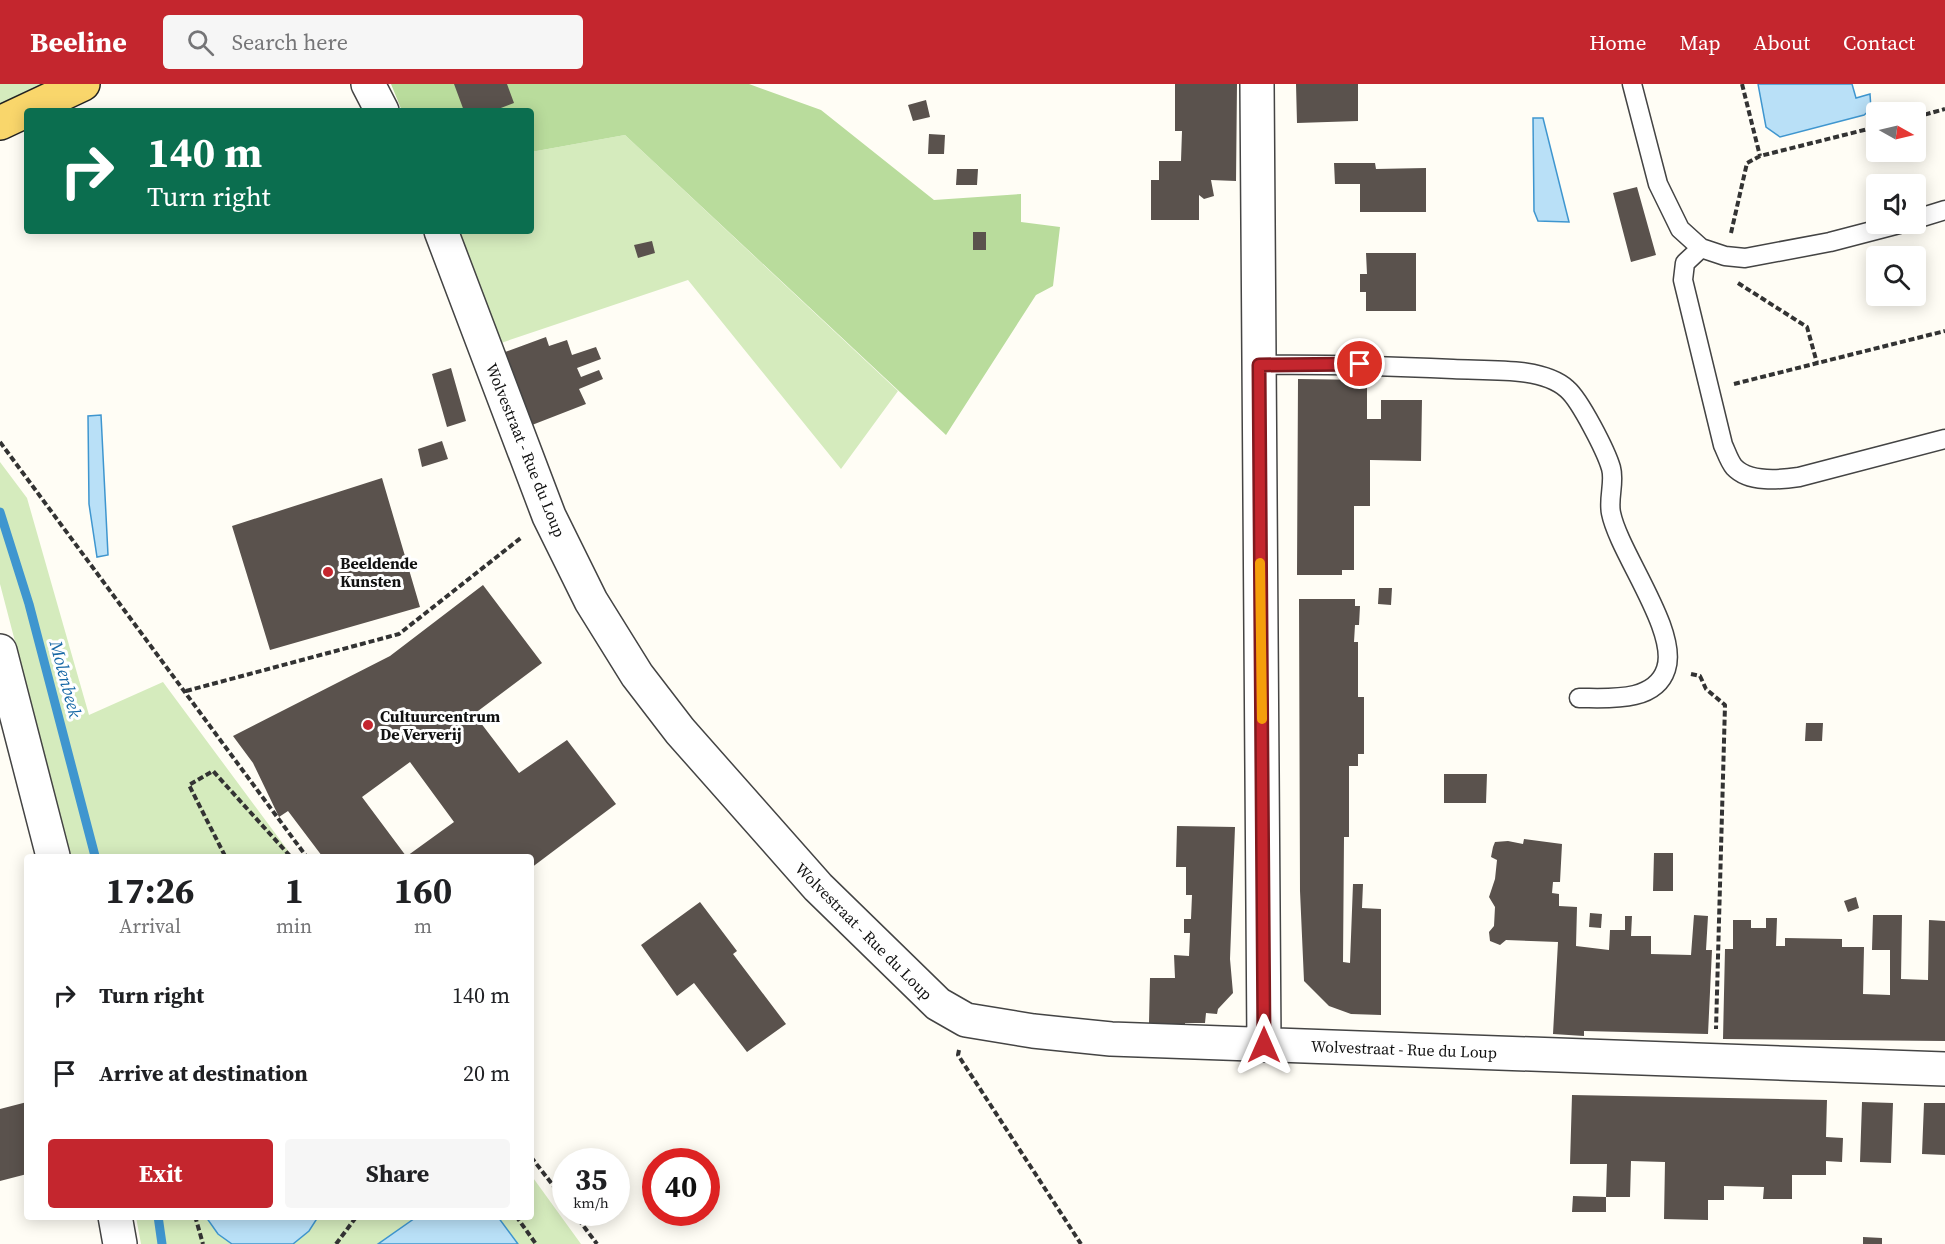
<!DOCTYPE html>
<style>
body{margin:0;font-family:"Source Serif 4",serif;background:#f6f6f6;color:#202124;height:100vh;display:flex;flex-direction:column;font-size:22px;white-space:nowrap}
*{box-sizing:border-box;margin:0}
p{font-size:20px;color:#757577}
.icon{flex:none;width:33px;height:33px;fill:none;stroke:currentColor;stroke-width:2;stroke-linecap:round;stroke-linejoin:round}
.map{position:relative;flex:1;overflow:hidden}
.side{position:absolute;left:24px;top:770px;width:510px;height:366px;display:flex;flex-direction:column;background:#fff;border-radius:6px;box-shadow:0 3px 15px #0003}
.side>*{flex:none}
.guide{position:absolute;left:24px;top:24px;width:510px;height:126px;border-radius:6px;box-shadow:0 3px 15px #0003;background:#0b6e4f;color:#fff;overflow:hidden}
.needle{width:39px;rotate:98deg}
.controls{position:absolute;left:1866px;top:18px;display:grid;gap:12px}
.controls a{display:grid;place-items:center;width:60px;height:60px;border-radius:6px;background:#fff;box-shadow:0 3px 15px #0003;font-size:30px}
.speed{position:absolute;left:552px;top:1064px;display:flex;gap:12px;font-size:30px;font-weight:700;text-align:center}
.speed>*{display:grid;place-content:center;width:78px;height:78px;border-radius:50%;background:#fff;box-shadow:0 3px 15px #0003;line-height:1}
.speed small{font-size:15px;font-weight:400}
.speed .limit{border:9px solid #d22;background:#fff;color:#111}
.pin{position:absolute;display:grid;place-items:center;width:51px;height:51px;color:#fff;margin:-26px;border:3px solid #fff;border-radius:50%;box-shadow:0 2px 6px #0007}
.me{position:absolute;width:66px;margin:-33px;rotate:0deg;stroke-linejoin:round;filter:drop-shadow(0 0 4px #0008)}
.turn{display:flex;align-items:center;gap:21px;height:126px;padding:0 24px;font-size:27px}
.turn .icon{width:78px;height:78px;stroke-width:2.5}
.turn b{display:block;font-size:42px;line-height:51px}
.eta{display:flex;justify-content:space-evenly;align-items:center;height:102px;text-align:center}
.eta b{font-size:36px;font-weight:700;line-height:42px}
.button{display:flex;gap:12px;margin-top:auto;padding:12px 24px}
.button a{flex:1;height:69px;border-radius:6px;background:#c4262e;color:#fff;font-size:24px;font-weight:700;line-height:69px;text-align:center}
.button a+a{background:#f6f6f6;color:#202124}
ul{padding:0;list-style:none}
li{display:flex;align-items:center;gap:18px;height:78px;padding:0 24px}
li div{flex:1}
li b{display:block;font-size:22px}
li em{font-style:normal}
header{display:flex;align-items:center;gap:36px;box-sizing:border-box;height:84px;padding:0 30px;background:#c4262e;color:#fff}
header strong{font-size:28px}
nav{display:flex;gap:33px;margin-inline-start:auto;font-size:21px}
.search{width:420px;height:54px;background:#f6f6f6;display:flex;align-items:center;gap:15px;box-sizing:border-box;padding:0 21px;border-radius:6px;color:#757577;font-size:22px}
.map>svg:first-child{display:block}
</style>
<header>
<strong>Beeline</strong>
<div class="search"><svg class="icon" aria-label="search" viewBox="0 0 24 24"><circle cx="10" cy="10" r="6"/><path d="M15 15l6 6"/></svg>Search here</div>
<nav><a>Home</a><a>Map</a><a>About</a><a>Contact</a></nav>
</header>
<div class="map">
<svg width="1945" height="1160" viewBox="0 0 1945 1160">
<rect width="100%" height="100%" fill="#fffdf5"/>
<path fill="#d5ebbd" d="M0,0h46l-46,22z
M625,51l273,256 -57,78 -153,-189 -193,65 -44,-114h80v-79z
M0,378l27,36 62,217 74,-33 129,174h-221l-71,-272z
M531,1091l50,69h-63l-20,-27 33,-1z
M136,1133h70l12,17 14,10h-91z
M318,1133h100l-40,27h-85l16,-13z"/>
<path fill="#b9dc9c" d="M391,0h358l72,26 113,90 87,-6v28l39,5 -7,59 -17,9 -90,140 -321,-300 -94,17v-41h-129z"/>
<path fill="#b9e0f7" stroke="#3f96cf" stroke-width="1.5" d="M1758,0h94l4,14 14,-4 1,15 -7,6 -84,22 -14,-10z
M1533,34h10l26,104 -31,-1 -4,-10z
M101,331l7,140 -11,2 -8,-53 -1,-88z
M418,1132l80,1 20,27h-140z
M206,1133v-1l112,1 -9,14 -16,13h-61l-14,-10z"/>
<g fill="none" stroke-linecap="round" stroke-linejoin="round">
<path stroke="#3f96cf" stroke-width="9" d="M0,428l29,92 66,252
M158,1132l4,28"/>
</g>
<path fill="#5a524d" d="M454,0h53l7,19 -21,8h-29z
M1175,0h62l-1,97 -25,-1 3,16 -10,3 -5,-4v25h-48v-40h8v-19h22l1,-30h-7z
M1296,0h62v37l-61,2z
M926,16l4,17 -17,4 -5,-16z
M929,50l16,1 -1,19h-16z
M1334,79h41l1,6 50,-1v44h-66v-28h-25z
M957,85h21l-1,16h-21z
M1637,103l19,68 -25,7 -18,-69z
M973,148h13v18h-13z
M652,157l3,12 -17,5 -4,-13z
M1366,169h50v58h-50v-19h-6v-18h7z
M546,253l3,9 18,-6 5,15 24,-8 5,12 -24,9 4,9 18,-7 4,9 -24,10 7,15 -54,21 -27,-73z
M451,284l15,53 -19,6 -15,-53z
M1298,295l69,1v39h14v-19h41l-1,61 -51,-1v46h-16v64h-12v5h-45z
M442,357l6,18 -26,8 -4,-18z
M382,394l38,129 -150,43 -38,-124z
M483,501l59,78 -68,51 45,59 48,-33 49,64 -85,64v-12h-124l47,-34 -44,-60 -48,35 44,59h-84l-34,-45 -9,6 -26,-54 -20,-27 157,-80z
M1379,504h13l-1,17 -13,-1z
M1299,515h56v7h5l-1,19h-4l-1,17h4v55h6v57h-6v12h-9v71h-5l-1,125 7,1 3,-79h10l-1,24 19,1v106l-30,-1 -22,-8 -25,-25 -4,-90z
M1806,639h17l-1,18h-17z
M1444,690h43l-1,29h-42z
M1177,742l58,1 -5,132 3,34 -15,16 -1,5 -11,-1 -1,10h-20v5h-18v-5h-18l1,-45h25l-1,-23 15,1 1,-23h-6v-14h7l1,-24h-6v-28h-10z
M1524,755l38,5 -2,38h-7l-1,11 7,1v12l18,1 -1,39 33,4 1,-20h15v-14h7l-1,20h20v18l40,1 3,-40 14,1 -2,34h6l-4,84 -124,-3v5l-31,-2 5,-92 -52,-2 -6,5 -10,-4 -1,-9 5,-6 1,-19 -6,-10 6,-18 2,-19 -6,-3 2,-10 2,-5 13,-1 15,3z
M1654,769h19v38h-20z
M1856,813l3,11 -11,4 -4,-11z
M700,818l37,49 -4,3 53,70 -39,28 -53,-69 -17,13 -36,-51z
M1590,829l12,1 -1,14 -12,-1z
M1873,831h29l-1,64 27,1 1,-60 16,1v120l-222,-2 2,-90h8v-29h18v8h15v-10h11l-1,28h9v-8l57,1v8h22l-1,47 27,1v-45h-18z
M1572,1011l255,5 -1,37 17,1 -1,24 -16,-1v14h-34v24h-29l1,-12 -40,-1v14h-16v20l-44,-1 1,-57 -34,-1 -1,36h-24l1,-33h-37z
M27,1018v72l-27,7v-72z
M1862,1018l31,1 -2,60 -31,-1z
M1924,1019h21v52l-23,-1z
M1573,1112l33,1v15h-34z
M1863,1153l19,1v6h-19z"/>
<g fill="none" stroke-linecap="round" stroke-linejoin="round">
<defs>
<path id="service" d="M1632,0l26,100 22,45 21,19 24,8 20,2 85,-16 69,-18
M1916,135l29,-9
M1701,164l-16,15 -2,17 40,165c3,6 6,16 11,22 15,16 45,13 65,10l146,-38
M1259,281c65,-1 129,1 194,4 32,2 89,-3 114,20 13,11 39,62 44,79 4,14 -3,30 0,45 8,40 68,118 55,156 -11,34 -58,29 -87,29"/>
<path id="minor" d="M0,567l53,205
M115,1132l5,28"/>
<path id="tertiary" d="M368,0l14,27
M1257,0l7,961
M441,147l108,285 42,85 46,74 43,56 138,156 120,117 28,16 67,11 78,8 834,30"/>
<path id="primary" d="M0,39l83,-39"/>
</defs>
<use href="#service" stroke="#444" stroke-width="21"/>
<use href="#minor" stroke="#444" stroke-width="36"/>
<use href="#tertiary" stroke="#444" stroke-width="36"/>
<use href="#primary" stroke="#222" stroke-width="36"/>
<path stroke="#333" stroke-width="4" stroke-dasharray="6 3" stroke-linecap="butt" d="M1742,0l18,72
M1916,33l29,-8
M1731,149l16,-70 13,-7 116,-29
M1738,199l69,44 10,36
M1734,300l211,-53
M0,358l306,414
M1691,590l9,2 6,13 19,16 -9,324
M186,607l213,-57 123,-97
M225,772l-36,-71 24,-14 77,85
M959,966l-1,5 123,189
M531,1073l35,45
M573,1128l24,32
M195,1132l8,28
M516,1132l20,28
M336,1160l21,-28"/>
<use href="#service" stroke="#fff" stroke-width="18"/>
<use href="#minor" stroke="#fff" stroke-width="33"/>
<use href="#tertiary" stroke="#fff" stroke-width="33"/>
<use href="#primary" stroke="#f9d66b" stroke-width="33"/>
</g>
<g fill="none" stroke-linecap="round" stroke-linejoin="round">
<defs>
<path id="route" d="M1264,961l-5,-680 101,-1"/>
</defs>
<use href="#route" stroke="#7f191e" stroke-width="15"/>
<use href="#route" stroke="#c4262e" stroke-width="10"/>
<path stroke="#f59e0b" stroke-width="10" d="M1260,479l2,156"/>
</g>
<g fill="#c4262e" stroke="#fff" stroke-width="2">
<circle cx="328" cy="488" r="6"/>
<circle cx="368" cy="641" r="6"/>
</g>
<g text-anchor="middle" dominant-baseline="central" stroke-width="6" stroke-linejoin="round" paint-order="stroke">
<g font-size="16" fill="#111" stroke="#fff">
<text transform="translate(526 366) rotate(68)">Wolvestraat - Rue du Loup</text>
<text transform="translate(864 847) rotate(45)">Wolvestraat - Rue du Loup</text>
<text transform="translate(1404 965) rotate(2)">Wolvestraat - Rue du Loup</text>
</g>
<g font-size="16" font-weight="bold" fill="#111" stroke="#fff" text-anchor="start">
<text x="340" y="479">Beeldende<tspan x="340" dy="18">Kunsten</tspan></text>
<text x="380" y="632">Cultuurcentrum<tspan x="380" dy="18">De Ververij</tspan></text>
</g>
<g font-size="18" font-style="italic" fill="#1768a6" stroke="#fff">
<text transform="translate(66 595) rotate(75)">Molenbeek</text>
</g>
</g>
</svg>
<div class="controls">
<a><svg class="needle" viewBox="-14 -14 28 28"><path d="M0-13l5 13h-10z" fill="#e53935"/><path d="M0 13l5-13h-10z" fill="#757577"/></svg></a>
<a><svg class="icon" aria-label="sound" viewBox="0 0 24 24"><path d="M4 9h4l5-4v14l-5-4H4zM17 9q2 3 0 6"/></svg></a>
<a><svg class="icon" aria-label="search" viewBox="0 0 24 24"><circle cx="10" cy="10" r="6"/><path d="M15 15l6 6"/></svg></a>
</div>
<div class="speed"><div>35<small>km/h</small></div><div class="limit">40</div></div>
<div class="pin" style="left:1360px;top:280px;background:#d93025"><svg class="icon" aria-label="arrive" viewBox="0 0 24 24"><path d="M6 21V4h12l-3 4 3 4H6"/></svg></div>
<svg class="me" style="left:1264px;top:961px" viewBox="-20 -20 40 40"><path d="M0-17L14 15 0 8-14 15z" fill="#c4262e" stroke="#fff" stroke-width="4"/></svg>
<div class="guide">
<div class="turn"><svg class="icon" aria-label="right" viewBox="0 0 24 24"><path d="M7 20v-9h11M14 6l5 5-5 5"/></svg><div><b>140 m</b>Turn right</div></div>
</div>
<section class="side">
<div class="eta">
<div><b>17:26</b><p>Arrival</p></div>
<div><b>1</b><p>min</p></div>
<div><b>160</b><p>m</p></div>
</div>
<ul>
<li><svg class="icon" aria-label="right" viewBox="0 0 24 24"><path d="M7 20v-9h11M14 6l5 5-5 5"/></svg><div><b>Turn right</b></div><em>140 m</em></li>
<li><svg class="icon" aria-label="arrive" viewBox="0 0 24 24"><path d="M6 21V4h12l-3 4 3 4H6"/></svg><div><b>Arrive at destination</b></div><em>20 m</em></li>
</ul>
<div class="button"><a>Exit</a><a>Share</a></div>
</section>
</div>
